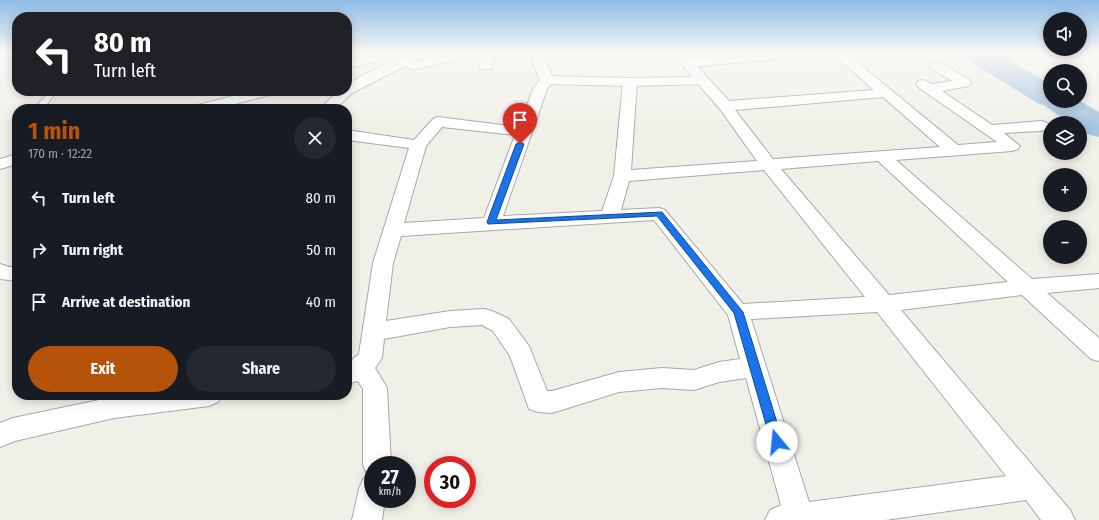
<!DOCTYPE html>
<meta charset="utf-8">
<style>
body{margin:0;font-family:"Fira Sans Condensed",sans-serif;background:#242831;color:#f1f3f6;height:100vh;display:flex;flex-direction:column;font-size:15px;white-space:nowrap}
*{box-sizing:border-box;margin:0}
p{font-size:13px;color:#9ea1a6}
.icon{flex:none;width:22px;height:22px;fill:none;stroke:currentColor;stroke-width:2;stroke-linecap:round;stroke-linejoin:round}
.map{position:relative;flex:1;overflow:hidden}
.panel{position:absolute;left:12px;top:104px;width:340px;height:296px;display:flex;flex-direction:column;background:#171b24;border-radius:16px;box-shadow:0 2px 10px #0003}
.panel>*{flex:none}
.guide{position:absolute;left:12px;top:12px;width:340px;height:84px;border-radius:16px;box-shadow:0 2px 10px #0003;background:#202124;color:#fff;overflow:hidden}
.fabs{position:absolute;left:1043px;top:12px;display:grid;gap:8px}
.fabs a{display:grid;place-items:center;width:44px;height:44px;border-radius:50%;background:#171b24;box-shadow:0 2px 10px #0003;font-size:20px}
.speed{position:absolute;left:364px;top:456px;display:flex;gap:8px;font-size:20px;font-weight:700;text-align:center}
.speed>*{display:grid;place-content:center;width:52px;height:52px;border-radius:50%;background:#171b24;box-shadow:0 2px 10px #0003;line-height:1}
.speed small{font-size:10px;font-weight:400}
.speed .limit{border:6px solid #d22;background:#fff;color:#111}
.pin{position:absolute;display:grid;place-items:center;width:34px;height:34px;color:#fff;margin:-41px -17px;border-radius:50% 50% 50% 0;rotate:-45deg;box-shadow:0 0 4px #0007}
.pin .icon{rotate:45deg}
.me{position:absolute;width:44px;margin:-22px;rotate:343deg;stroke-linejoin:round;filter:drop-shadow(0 0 3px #0008)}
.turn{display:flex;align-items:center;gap:14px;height:84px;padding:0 16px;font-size:18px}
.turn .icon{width:52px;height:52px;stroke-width:2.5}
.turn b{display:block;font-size:28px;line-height:34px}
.round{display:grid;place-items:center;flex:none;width:42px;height:42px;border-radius:21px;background:#242831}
.head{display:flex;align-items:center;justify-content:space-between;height:68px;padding:0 16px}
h1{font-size:24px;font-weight:700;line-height:30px;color:#b45309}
.button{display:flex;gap:8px;margin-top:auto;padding:8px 16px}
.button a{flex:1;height:46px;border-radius:24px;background:#b45309;color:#fff;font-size:16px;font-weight:700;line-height:46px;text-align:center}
.button a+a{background:#242831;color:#f1f3f6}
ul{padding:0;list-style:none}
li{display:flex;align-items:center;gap:12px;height:52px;padding:0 16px}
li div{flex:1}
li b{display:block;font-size:15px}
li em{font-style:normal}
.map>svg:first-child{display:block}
</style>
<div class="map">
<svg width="1099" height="520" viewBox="0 0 1099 520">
<rect width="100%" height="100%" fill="#f1f0e8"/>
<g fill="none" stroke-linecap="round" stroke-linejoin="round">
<path fill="#a7c6e0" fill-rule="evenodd" d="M107,395h12c-3,5 -15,12 -21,10l-1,-3 1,-3z"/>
<path fill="#a7c6e0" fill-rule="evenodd" d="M962,53h35l53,31v17h30l19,11v25l-12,-3 -7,-4v-7h-11l-25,-18 -5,-1 -73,-45z"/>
<defs>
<path id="service" d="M50,91h7l-13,17h-6v-4z"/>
<path id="minor" d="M376,53h20l-2,3 -47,13v-8z
M450,53h21l-2,3 -55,14 -9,-4 -53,27 -17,16h-15l18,-18h9v-7c13,-7 56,-31 69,-28l1,3 -1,3z
M482,53h12l-1,13 -2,3h-10l-2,-3z
M529,53h12l13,27 -7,9 -44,127 99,-5 12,-35 9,-94 2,-3h10l2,3 -6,88 126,-9 -37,-52 -22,-25 -2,-3 2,-3h10l21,23 145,-11 -42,-37h14l112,92 39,-3 -79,-55 -2,-3 2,-3 5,-1 9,4 20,-3 -20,-12 -2,-3 2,-3h10l27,17 2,3 -2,3 -27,5 50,34 50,-4 5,2 3,3 -3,3 -5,2 -38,2 16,13 -2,3 -6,2 -116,9 136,119 67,-5v14l-52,5 52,45v23l-8,-2 -69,-64 -121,15 169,200 5,10h-34l-15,-20 -141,20h-120l5,-10 11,-5 -35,-127 -27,4 -25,8 -32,-2 -43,4 -67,21 -14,-1 -9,-3 -19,-53 -17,-25 -11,-6 -32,2 -66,12 -2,19 -7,10 12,20 4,77h-18v34h12l-3,21h-30l7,-31 4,-10 9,-3 -5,-2 -4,-9v-76l-5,-8 -11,3v-20l12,-10 14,-91 36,-115 -62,-8v-10l67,10 19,-21 5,-2 81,10 14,-38 7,-9zM883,97l57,50 -167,12 -38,-49zM442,127l73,8 -31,83 -80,5 22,-77zM878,161l130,121 -119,13 -108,-126zM764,170l101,127 -122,7 -78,-94 -6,-2 -38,2 8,-29zM654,220l74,95 12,44 -21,3 -25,8 -32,-2 -43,4 -67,19h-5l-18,-45 -20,-27 -17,-8 -8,-2 -34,2 -64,10 7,-58 8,-27zM877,312l129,164 -197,26 -58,-183z
M757,53h49l-2,3 -4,1 -112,10 -5,-1 -1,-3 1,-3 5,-1z
M252,91h23l-2,3 -57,15h-24l2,-3z
M17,154v10l-17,5v-10z
M0,264l9,3h8v14l-17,-2z
M123,395h98l-3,7 -9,4 -95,12 -99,23 -15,6v-24l13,-5z"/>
<path id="tertiary" d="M673,53h14l23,28 -2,3 -78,2 -83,-2 -5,-1 -2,-3 2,-3 5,-1 83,2 62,-1z"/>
</defs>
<use href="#service" stroke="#a8a8a8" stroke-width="2"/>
<use href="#minor" stroke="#a8a8a8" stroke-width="2"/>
<use href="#tertiary" stroke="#a8a8a8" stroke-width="2"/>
<use href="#service" fill="#fff" fill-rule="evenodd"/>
<use href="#minor" fill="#fff" fill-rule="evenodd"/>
<use href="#tertiary" fill="#fff" fill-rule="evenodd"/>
</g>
<linearGradient id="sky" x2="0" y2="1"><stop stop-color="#8ebbe5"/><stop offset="0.42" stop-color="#f9f8f5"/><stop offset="1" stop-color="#f9f8f5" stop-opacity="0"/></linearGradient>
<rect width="1099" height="126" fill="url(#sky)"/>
<path fill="#1a73e8" stroke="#114b97" d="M520,142l4,2 -28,76 166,-8 81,100 40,130 -2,4 -4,2 -4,-2 -2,-4 -37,-129 -77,-97 -169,8 -1,-2 29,-78z"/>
</svg>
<div class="fabs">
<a><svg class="icon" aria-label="sound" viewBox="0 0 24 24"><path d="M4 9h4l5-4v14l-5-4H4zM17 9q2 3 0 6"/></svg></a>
<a><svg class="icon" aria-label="search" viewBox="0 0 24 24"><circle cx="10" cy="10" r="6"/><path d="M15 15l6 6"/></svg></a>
<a><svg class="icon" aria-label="layers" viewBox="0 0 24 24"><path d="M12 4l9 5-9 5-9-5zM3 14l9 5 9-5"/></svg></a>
<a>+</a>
<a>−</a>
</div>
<div class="speed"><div>27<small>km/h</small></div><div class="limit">30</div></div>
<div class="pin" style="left:520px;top:144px;background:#d93025"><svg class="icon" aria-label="arrive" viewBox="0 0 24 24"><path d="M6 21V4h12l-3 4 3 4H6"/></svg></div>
<svg class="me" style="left:777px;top:442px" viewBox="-20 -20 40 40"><circle r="19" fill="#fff"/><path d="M0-13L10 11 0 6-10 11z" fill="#1a73e8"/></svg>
<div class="guide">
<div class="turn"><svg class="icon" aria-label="left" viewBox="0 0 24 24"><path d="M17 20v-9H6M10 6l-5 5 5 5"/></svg><div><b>80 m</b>Turn left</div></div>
</div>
<section class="panel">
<div class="head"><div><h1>1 min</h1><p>170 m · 12:22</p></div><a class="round"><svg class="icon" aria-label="close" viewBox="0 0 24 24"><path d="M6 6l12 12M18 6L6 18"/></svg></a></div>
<ul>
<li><svg class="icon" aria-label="left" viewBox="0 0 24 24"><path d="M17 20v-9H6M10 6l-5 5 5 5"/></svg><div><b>Turn left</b></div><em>80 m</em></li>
<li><svg class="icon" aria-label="right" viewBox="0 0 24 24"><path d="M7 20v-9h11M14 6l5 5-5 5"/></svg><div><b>Turn right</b></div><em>50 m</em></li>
<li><svg class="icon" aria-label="arrive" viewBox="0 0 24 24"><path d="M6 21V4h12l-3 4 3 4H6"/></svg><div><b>Arrive at destination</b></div><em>40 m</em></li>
</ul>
<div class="button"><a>Exit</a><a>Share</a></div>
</section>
</div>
